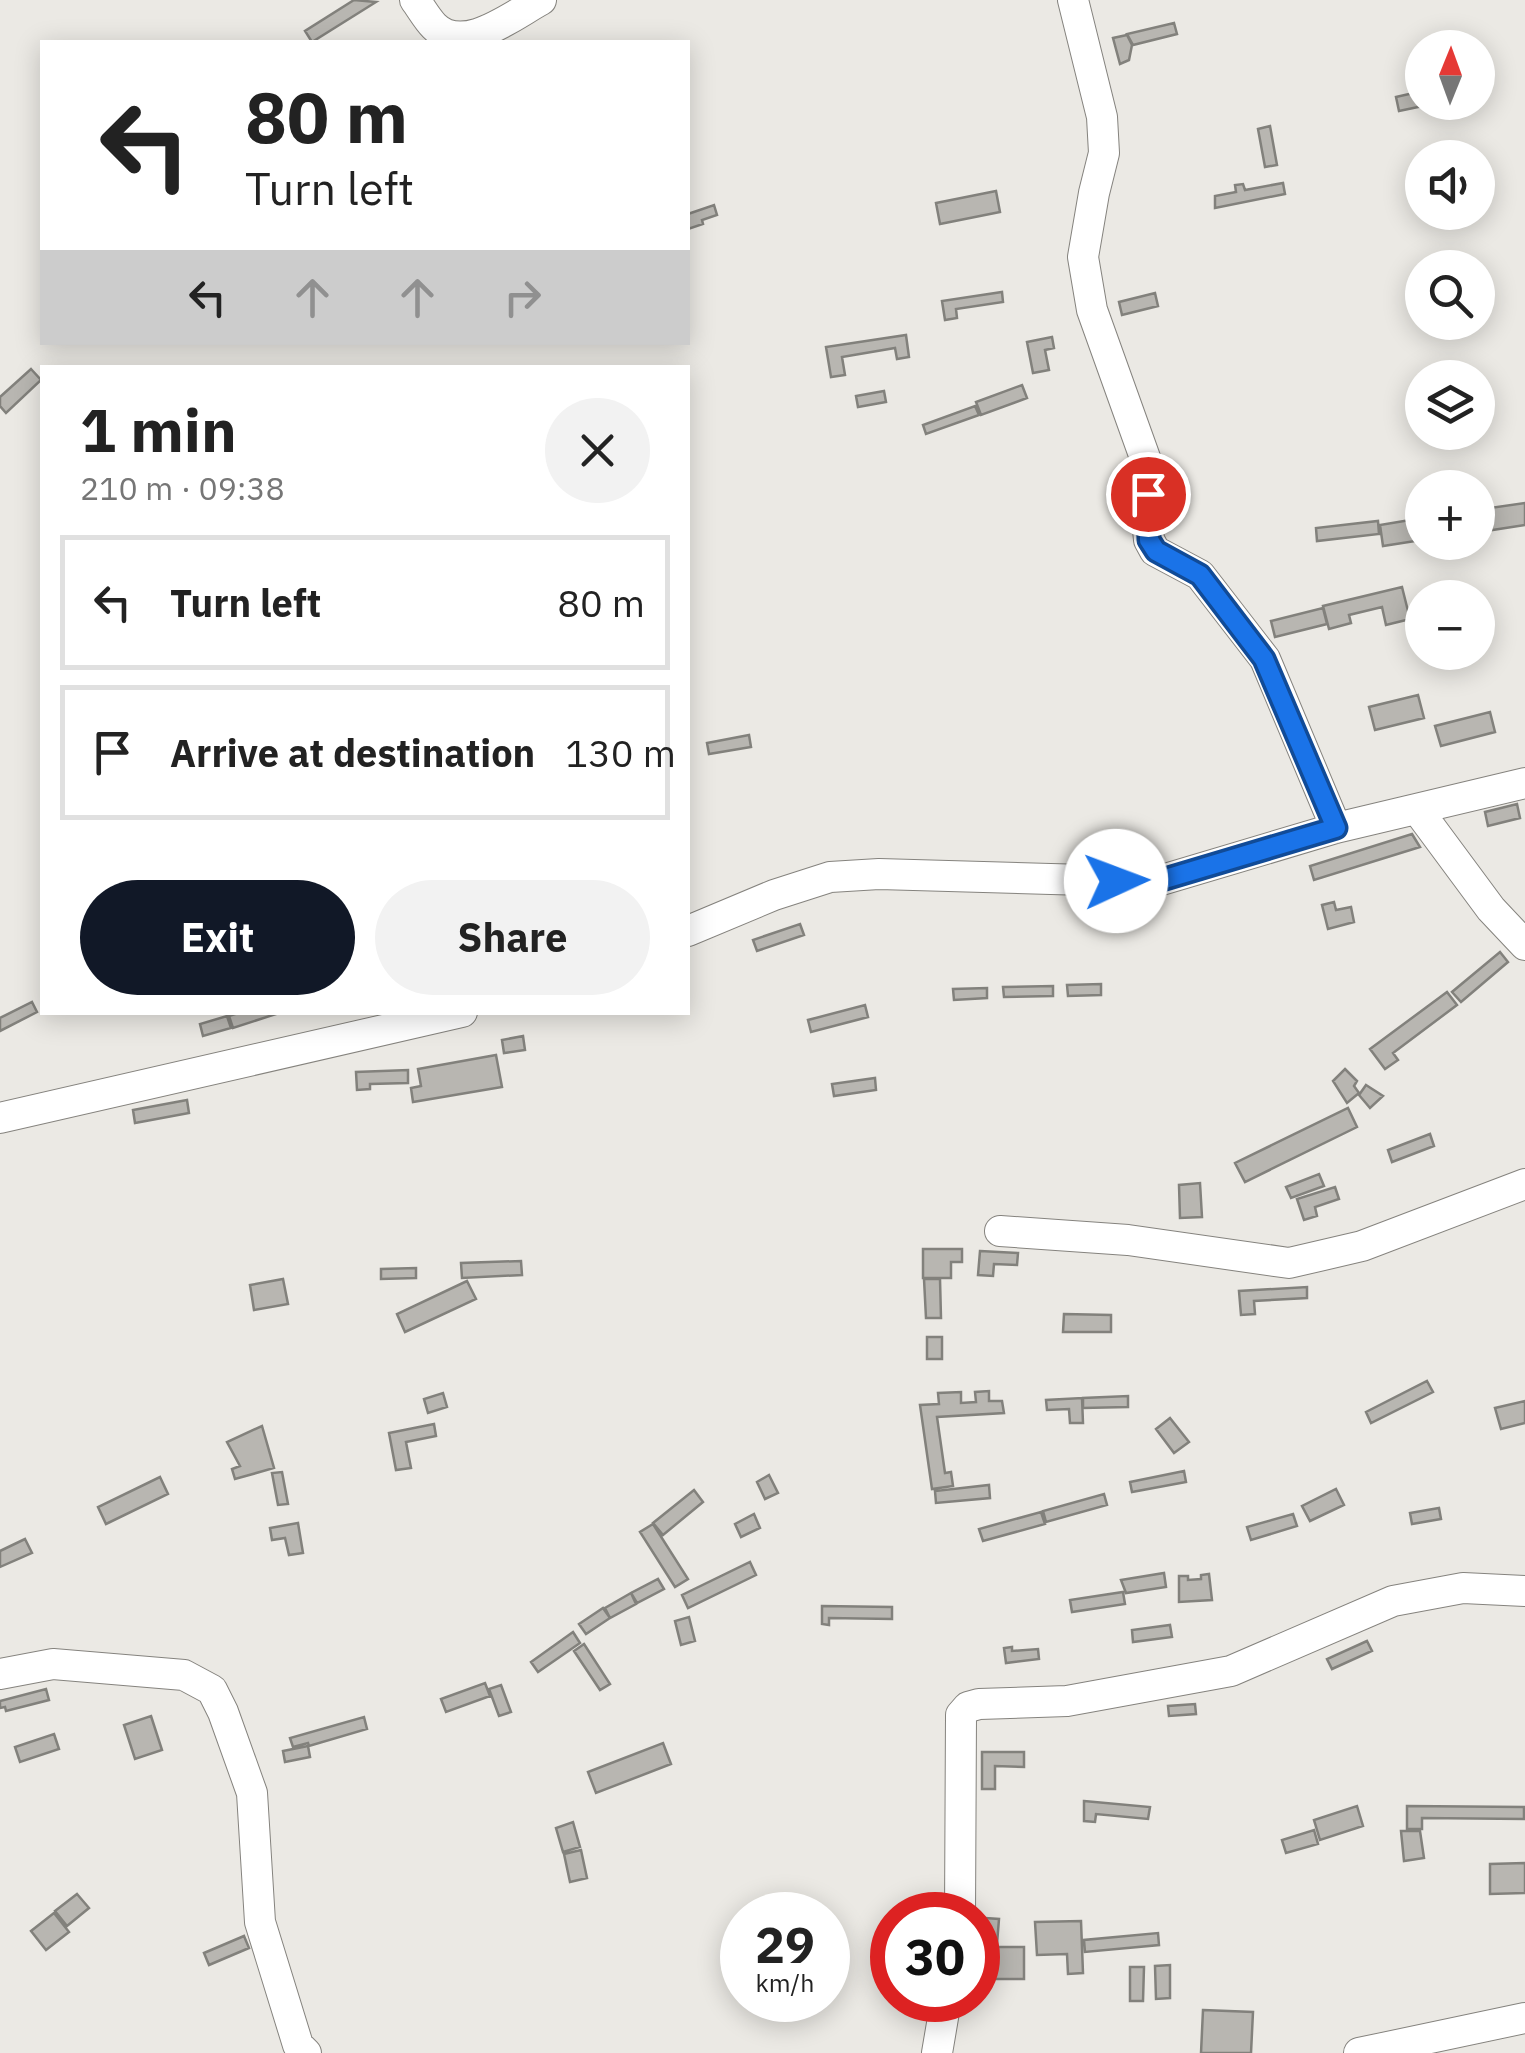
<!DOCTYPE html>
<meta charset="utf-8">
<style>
body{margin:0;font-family:"IBM Plex Sans",sans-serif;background:#f2f2f2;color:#222;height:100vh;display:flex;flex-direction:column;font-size:38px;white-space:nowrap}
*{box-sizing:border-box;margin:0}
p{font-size:32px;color:#767676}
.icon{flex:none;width:55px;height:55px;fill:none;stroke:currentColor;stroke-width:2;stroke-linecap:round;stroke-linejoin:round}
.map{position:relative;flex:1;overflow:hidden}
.drawer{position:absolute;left:40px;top:365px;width:650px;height:650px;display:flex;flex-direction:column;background:#fff;border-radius:0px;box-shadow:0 5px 25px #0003}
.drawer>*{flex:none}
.guide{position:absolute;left:40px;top:40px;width:650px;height:305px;border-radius:0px;box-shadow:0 5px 25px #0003;background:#fff;color:#222;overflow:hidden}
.needle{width:65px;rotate:1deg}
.buttons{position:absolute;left:1405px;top:30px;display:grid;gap:20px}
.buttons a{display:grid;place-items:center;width:90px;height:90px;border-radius:50%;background:#fff;box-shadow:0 5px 25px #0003;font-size:50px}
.speed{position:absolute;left:720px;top:1892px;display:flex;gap:20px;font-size:50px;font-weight:700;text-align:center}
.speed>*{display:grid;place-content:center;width:130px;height:130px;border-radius:50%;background:#fff;box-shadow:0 5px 25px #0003;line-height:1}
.speed small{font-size:25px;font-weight:400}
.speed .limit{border:15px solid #d22;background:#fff;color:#111}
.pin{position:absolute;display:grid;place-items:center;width:85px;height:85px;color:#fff;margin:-42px;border:5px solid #fff;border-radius:50%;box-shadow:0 2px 10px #0007}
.me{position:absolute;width:110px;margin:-55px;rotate:88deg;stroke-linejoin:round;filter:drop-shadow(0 0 8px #0008)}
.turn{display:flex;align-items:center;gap:35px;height:210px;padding:0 40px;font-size:45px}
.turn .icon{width:130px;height:130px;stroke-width:2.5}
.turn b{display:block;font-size:70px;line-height:85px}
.lanes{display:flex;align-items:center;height:95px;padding:0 40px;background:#0003;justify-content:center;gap:50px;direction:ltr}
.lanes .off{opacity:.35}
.round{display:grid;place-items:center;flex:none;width:105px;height:105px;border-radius:52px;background:#f2f2f2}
.headline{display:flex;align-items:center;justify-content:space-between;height:170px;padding:0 40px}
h1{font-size:60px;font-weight:800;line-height:75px}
.button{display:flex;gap:20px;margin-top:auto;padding:20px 40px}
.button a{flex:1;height:115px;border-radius:60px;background:#111827;color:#fff;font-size:40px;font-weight:800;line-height:115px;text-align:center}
.button a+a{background:#f2f2f2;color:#222}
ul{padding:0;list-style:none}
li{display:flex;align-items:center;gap:30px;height:135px;margin:0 20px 15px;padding:0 20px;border:5px solid #e0e0e0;border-radius:0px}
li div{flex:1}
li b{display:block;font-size:38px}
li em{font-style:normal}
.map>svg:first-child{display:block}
</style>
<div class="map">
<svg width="1525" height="2053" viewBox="0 0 1525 2053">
<rect width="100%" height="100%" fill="#ebe9e4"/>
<path fill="#b8b6b1" stroke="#82817c" stroke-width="2.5" d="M354,0l22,2 -64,40 -7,-11z
M1174,23l3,11 -44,11 -6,-11z
M1127,35l5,10 -3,15 -9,4 -7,-26z
M1422,91v11h20l-43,9 -3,-14z
M1270,126l7,39 -12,2 -7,-38z
M1283,183l2,11 -70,14v-12l21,-4 -1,-7 8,-1 2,6z
M996,191l4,21 -60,12 -4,-21z
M714,205l3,10 -15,5 1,4 -15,5v-15z
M1002,292l1,10 -47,7 1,9 -12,2 -3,-19z
M1155,293l3,13 -36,9 -3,-13z
M906,335l3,22 -12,2 -2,-11 -53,9 3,18 -14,2 -5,-30z
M1052,337l2,11 -9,2 4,20 -16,3 -6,-31z
M31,369l10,11 -35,33 -6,-7v-9z
M1022,385l5,13 -46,17 -5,-13z
M884,391l2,11 -28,5 -2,-11z
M975,406l4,9 -53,19 -3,-9z
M1525,503v22l-39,6 -3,-22z
M1422,518v22l-39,6 -3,-21z
M1378,521l1,13 -62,7 -1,-13z
M1402,587l8,32 -24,6 -4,-18 -33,8 2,8 -22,6 -6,-23z
M1323,608l4,16 -52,13 -4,-16z
M1418,695l6,23 -49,12 -6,-23z
M1490,712l5,20 -54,14 -6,-20z
M749,735l2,12 -42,7 -2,-11z
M1517,804l3,14 -32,8 -3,-14z
M1412,834l8,13 -106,33 -4,-14z
M1334,902l2,8 15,-3 3,15 -26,7 -6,-24z
M800,924l4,11 -47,16 -4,-11z
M1500,952l8,10 -47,40 -9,-10z
M1101,984v11l-33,1 -1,-11z
M1053,986v10l-49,1 -1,-10z
M987,988v10l-33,2 -1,-11z
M1447,992l10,13 -64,48 5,7 -13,9 -15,-20z
M32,1002l5,10 -37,19v-13z
M865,1005l3,12 -57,15 -3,-12z
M241,1012h38v1l-46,15 -4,-12z
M227,1016l4,12 -28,8 -3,-12z
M523,1036l2,14 -21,3 -2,-13z
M496,1055l6,32 -89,15 -2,-14 10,-2 -3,-17z
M1345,1069l12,12 -3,5 5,7 -12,10 -14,-22z
M408,1070v13l-38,1v5l-13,1 -1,-18z
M875,1078l1,12 -42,6 -2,-12z
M1366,1085l17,11 -13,12 -11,-13z
M187,1100l2,13 -54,10 -2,-13z
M1348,1108l9,19 -112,55 -10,-19z
M1430,1134l4,12 -42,16 -4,-12z
M1319,1174l5,12 -33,12 -5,-11z
M1200,1183l2,34 -22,1 -1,-33z
M1335,1187l4,12 -24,8 2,9 -13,4 -7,-21z
M923,1249h39v13h-11v16h-28z
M980,1251l38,2 -1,12 -23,-1 -1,12 -15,-1z
M521,1261l1,14 -60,3 -1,-15z
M416,1268v10l-35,1v-10z
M283,1279l5,25 -34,6 -4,-25z
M924,1279h16l1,39h-15z
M467,1281l9,18 -71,33 -8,-18z
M1307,1287v11l-53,3 1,13 -14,1 -2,-24z
M1064,1314l47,1v17h-48z
M927,1337h15v22h-15z
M1427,1381l6,11 -62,31 -5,-11z
M989,1391v10h13l2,12 -67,4 8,56 6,-1 2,14 -21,3 -12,-84 19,-1 -1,-11 23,-1v11l15,-1 -1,-10z
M443,1393l4,14 -19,6 -4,-14z
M1128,1396v11l-45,1v-10z
M1082,1398l1,25h-13l-1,-14 -22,1 -1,-10z
M1525,1401v22l-24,6 -6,-21z
M1170,1418l19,24 -15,11 -18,-24z
M434,1424l2,12 -30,6 5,26 -15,2 -7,-37z
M262,1426l12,42 -39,11 -3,-10 8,-3 -13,-24z
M1184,1471l2,11 -54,10 -2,-10z
M282,1472l6,32 -10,1 -6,-32z
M769,1475l9,18 -13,6 -8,-17z
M160,1477l8,17 -62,30 -8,-17z
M989,1485l1,13 -54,5 -1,-12z
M1336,1489l8,16 -34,16 -8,-15z
M694,1490l9,12 -40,33 -10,-12z
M1104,1494l3,11 -61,17 -3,-11z
M1439,1508l2,11 -29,5 -2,-11z
M1041,1512l4,12 -62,17 -4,-12z
M754,1514l6,14 -19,9 -6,-13z
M1293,1514l4,12 -46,14 -4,-13z
M298,1523l5,30 -14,2 -4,-17 -13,2 -2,-12z
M653,1524l35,55 -13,8 -35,-55z
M25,1539l7,14 -32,14v-16z
M750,1562l6,13 -68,33 -6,-13z
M1164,1573l2,14 -40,6 -5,-13z
M1209,1574l3,26 -33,2v-26h9v4l13,-1v-4z
M658,1579l6,10 -27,14 -6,-10z
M1123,1592l2,12 -53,8 -2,-12z
M631,1593l5,11 -26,14 -5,-10z
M822,1606l70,1v12l-63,-1v7l-7,-1z
M603,1608l7,10 -24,16 -7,-10z
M689,1617l6,24 -14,4 -6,-24z
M1170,1625l2,12 -39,5 -1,-12z
M573,1632l7,11 -42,29 -7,-10z
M1367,1641l5,10 -40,18 -5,-10z
M584,1644l26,40 -10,6 -26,-39z
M1012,1647v4l26,-2 1,10 -33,4 -2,-15z
M485,1683l5,13 -44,16 -5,-13z
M501,1685l10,27 -12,4 -10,-27z
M46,1689l3,11 -43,11 -1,-4 -5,1v-7z
M1195,1704l1,10 -27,2 -1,-10z
M151,1716l11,34 -27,9 -11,-34z
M364,1717l3,12 -58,17 -1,-3 -15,4 -3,-9z
M54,1734l5,15 -39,13 -5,-15z
M663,1743l8,21 -75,29 -8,-21z
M308,1746l2,11 -25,5 -2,-11z
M982,1752h42v15l-29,-1v23h-13z
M1084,1801l66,6 -2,12 -52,-5 -1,8 -11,-1z
M1357,1806l6,20 -43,14 -6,-20z
M1407,1806l117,1v12l-102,-1v11h-15z
M573,1822l7,25 -17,5 -7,-24z
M1314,1830l4,14 -32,9 -4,-13z
M1401,1831h19l4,27 -20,3z
M581,1850l6,28 -17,4 -6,-28z
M1525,1863v30l-35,1v-30z
M77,1894l12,14 -22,18 -12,-15z
M54,1913l15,19 -23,18 -15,-19z
M985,1918l14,1 -2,25 -14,-1z
M1081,1921l2,52 -15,1 -1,-20 -30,1 -2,-33z
M1158,1933l1,12 -74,7 -1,-12z
M244,1936l5,12 -40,17 -5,-12z
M983,1947h41v32h-41z
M1170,1965v33l-14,1 -1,-33z
M1130,1967h14l-1,34h-13z
M1203,2010l50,2 -2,41h-50z"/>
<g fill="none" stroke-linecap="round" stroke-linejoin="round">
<defs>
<path id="minor" d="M415,0c6,8 12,19 19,26 29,30 79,-11 107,-26
M1073,0l29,117 2,36 -10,40 -11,64 9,53 57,159 -2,49 2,22 6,11 45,24 65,84 71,169
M1417,809l74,100 34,36
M688,931l86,-36 56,-18 49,-3 276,8 181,-54 189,-45
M0,1118l462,-106
M1000,1231l128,9 161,23 73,-17 163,-62
M0,1674l53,-10 131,11 28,15 11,22 29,81 8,129 38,123 8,8
M960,1915l1,-200 7,-8 11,-3 88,-3 164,-30 162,-70 70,-13 62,3
M937,2053l9,-53
M1359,2053l166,-35"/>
</defs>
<use href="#minor" stroke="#85837e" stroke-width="32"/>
<use href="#minor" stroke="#fff" stroke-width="30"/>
</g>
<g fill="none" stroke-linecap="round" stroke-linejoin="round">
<defs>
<path id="route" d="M1116,881l39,1 181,-54 -72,-169 -64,-84 -44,-24 -7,-11 -1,-46"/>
</defs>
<use href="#route" stroke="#114b97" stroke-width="25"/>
<use href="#route" stroke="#1a73e8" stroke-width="18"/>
</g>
</svg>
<div class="buttons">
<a><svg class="needle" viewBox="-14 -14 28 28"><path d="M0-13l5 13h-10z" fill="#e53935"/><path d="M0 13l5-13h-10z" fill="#767676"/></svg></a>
<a><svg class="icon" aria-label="sound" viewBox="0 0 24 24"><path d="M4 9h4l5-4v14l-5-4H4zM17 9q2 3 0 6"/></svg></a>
<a><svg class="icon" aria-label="search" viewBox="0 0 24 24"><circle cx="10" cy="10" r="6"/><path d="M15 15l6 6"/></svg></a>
<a><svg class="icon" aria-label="layers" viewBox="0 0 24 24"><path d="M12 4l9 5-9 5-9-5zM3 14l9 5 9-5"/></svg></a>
<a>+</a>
<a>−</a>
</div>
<div class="speed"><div>29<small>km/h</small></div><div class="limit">30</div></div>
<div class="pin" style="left:1148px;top:494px;background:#d93025"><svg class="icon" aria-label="arrive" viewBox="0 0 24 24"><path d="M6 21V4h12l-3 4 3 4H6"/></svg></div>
<svg class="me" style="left:1116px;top:881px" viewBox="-20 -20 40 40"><circle r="19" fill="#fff"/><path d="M0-13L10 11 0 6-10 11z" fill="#1a73e8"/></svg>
<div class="guide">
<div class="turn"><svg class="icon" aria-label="left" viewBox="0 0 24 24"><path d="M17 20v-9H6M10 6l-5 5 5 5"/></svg><div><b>80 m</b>Turn left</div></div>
<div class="lanes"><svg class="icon" aria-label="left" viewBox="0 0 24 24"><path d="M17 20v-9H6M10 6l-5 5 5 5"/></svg><svg class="icon off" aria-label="ahead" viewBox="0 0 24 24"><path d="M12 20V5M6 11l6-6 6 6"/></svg><svg class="icon off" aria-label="ahead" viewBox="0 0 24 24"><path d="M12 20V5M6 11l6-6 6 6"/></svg><svg class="icon off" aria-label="right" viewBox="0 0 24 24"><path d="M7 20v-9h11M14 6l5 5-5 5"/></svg></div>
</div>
<section class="drawer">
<div class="headline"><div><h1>1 min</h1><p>210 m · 09:38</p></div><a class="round"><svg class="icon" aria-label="close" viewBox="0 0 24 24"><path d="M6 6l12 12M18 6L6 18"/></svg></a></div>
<ul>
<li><svg class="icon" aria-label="left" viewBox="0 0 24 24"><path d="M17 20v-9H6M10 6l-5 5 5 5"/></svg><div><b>Turn left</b></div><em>80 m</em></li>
<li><svg class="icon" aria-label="arrive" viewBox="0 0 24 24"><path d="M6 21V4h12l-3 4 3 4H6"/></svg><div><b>Arrive at destination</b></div><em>130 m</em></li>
</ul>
<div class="button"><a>Exit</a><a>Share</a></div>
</section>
</div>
